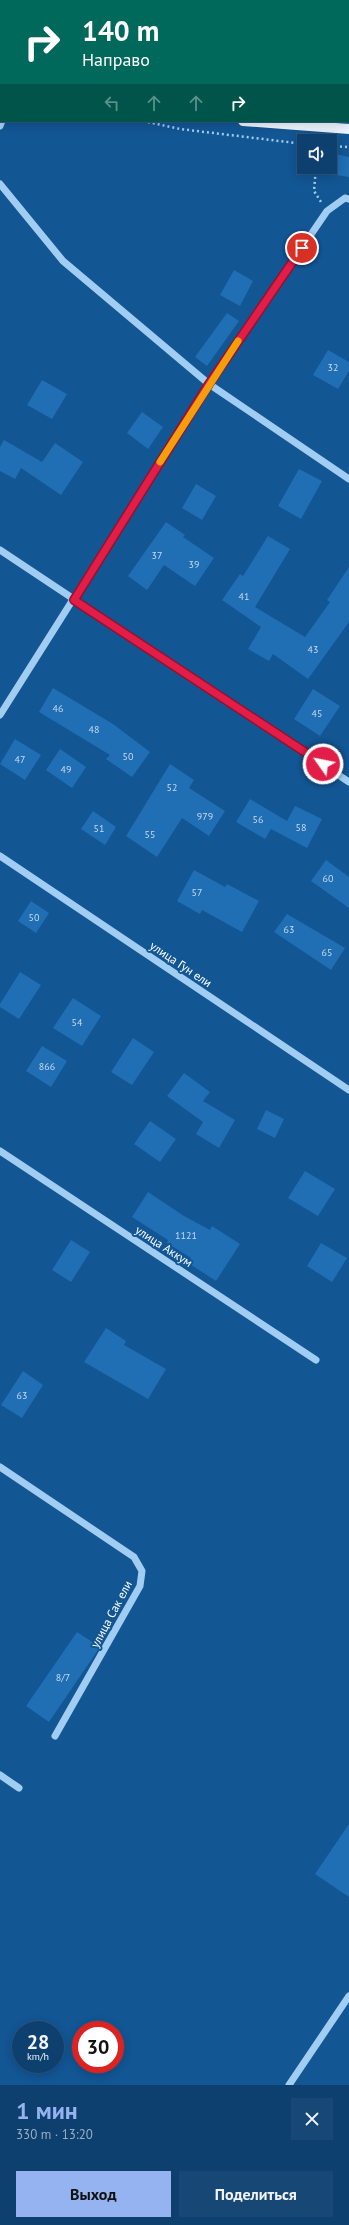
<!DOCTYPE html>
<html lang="ru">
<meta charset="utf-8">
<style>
body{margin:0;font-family:"PT Sans",sans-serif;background:#174774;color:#f1f3f6;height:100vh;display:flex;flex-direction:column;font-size:15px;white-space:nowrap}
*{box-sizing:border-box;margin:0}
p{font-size:13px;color:#9bafc3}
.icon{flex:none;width:22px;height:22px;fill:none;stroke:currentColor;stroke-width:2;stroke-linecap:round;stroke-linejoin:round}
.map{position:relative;height:2085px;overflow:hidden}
.details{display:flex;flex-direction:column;background:#0e406f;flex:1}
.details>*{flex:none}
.top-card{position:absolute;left:0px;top:0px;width:349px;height:122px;box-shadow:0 2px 10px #0003,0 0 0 1px #2e5982;background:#00695c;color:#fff;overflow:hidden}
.buttons{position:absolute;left:297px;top:134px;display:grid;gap:8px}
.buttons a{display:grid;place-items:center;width:40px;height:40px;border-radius:0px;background:#0e406f;box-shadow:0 2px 10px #0003,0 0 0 1px #2e5982;font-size:20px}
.speed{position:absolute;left:12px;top:2021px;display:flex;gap:8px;font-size:20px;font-weight:700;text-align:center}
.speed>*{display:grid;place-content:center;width:52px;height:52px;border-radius:50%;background:#0e406f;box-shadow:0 2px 10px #0003,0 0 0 1px #2e5982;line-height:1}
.speed small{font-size:10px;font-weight:400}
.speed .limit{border:6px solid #d22;background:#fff;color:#111}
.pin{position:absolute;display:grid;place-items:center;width:34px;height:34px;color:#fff;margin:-17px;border:2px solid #fff;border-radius:50%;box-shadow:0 1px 4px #0007}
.me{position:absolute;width:44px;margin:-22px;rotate:303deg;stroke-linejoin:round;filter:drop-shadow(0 0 3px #0008)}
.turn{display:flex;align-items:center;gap:14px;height:84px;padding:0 16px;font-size:18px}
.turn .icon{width:52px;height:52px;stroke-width:2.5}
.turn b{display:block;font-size:28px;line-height:34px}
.lanes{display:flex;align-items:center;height:38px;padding:0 16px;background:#0003;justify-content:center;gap:20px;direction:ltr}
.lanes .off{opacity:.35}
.round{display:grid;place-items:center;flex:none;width:42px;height:42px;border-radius:0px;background:#174774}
.summary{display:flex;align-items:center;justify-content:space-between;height:68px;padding:0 16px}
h1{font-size:24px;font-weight:700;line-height:30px;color:#95b2f1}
.button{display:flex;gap:8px;margin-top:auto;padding:8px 16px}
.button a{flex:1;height:46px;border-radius:0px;background:#95b2f1;color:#111;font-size:16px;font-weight:700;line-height:46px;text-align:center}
.button a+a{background:#174774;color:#f1f3f6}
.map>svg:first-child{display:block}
</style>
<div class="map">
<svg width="349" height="2085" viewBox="0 0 349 2085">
<rect width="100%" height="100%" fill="#125694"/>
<path fill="#206eb4" d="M330,153l19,4v20l-19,-3z
M234,270l19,11 -13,25 -20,-11z
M227,313l12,8 -32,45 -12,-9z
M328,350l21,12v9l-11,18 -25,-14z
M42,380l25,14 -15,25 -25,-14z
M142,412l21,15 -15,22 -21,-16z
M4,440l38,22 13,-19 28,19 -22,33 -40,-27 -6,11 -15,-8v-24z
M299,469l23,12 -21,38 -23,-13z
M196,484l20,12 -14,24 -20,-12z
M166,522l19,13 -2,2 31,21 -19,28 -31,-21 -17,25 -19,-14z
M268,536l22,13 -35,58 50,30 25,-35 -3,-2 22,-33v55l-41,57 -35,-25 -4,7 -21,-12 13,-22 -39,-27 18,-26 3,2z
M53,688l60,36 37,28 -18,25 -26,-18 4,-4 -71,-43z
M313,689l27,17 -20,30 -26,-17z
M15,739l26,16 -16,25 -25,-16z
M60,749l26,18 -14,21 -26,-18z
M170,764l24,16 -5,8 36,23 -16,25 -27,-18 -25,39 -31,-21z
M250,799l37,22 8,-15 27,13 -15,29 -36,-19 -6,10 -29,-17z
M93,811l23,16 -11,18 -24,-16z
M326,860l23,17v31l-38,-27z
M194,870l31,17 2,-3 32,17 -17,31 -40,-22 -2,4 -23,-13z
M31,901l18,12 -13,20 -18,-12z
M287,914l58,34 -14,22 -57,-38z
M20,972l21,13 -22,34 -19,-12v-3z
M73,998l28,18 -19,30 -29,-18z
M133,1038l21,14 -22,33 -21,-13z
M42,1046l25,15 -16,26 -25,-16z
M184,1073l26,19 -7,9 32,19 -16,28 -23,-14 7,-12 -36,-26z
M266,1110l18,9 -9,19 -18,-9z
M150,1121l26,18 -16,23 -26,-18z
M305,1171l30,18 -17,27 -30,-18z
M148,1192l36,24 26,14 2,-4 28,18 -24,37 -28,-18 3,-5 -24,-15 1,-3 -36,-23z
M71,1240l19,12 -19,30 -19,-12z
M321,1243l26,15 -15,24 -25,-16z
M106,1328l20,13 -2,4 42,24 -18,30 -64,-37z
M23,1371l20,14 -21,33 -21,-13z
M77,1632l23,15 -51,75 -23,-16z
M349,1824v73l-34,-23z"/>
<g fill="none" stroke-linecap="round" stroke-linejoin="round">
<path stroke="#a1cdf3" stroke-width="2.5" stroke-dasharray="2 3" stroke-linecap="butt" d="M143,121l37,8 124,15
M330,146l19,1
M316,167l-2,24 7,11"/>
<path stroke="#a1cdf3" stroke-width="7" d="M54,1v-1
M259,1v-1
M0,126l2,-5
M0,184l63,77 146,123 140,95
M0,550l349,232
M0,715l209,-331 118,-173 18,-13 4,1
M0,856l349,234
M0,1151l316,209
M0,1467l134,90 8,14 -2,15 -85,150
M0,1775l19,13
M289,2085l60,-89"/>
<path stroke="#ecf5ff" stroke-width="10" d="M0,24l1,1
M0,64l1,1
M348,97h1
M243,121l106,8"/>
</g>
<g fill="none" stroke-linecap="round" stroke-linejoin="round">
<defs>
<path id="route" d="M302,248l-93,136 -135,216 249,164"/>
</defs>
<use href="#route" stroke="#92132f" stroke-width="10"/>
<use href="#route" stroke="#e11d48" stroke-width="7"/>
<path stroke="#f59e0b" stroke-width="7" d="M160,462l78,-121"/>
</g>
<g text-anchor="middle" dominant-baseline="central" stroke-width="4" stroke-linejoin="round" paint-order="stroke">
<g font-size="10" fill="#c7dbec">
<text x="333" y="367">32</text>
<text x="157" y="555">37</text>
<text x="194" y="564">39</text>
<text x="244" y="596">41</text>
<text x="313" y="649">43</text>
<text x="58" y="708">46</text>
<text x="317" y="713">45</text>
<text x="94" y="729">48</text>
<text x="128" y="756">50</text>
<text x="20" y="759">47</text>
<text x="66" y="769">49</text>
<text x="172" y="787">52</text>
<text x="205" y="816">979</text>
<text x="258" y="819">56</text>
<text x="301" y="827">58</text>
<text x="99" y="828">51</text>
<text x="150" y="834">55</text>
<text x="328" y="878">60</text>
<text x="197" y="892">57</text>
<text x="34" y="917">50</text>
<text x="289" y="929">63</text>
<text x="327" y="952">65</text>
<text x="77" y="1022">54</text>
<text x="47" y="1066">866</text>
<text x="186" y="1235">1121</text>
<text x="22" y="1395">63</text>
<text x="63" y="1677">8/7</text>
</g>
<g font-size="12" fill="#fff" stroke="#125694">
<text transform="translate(181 964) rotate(34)">улица Гун ели</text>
<text transform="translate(164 1246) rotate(33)">улица Аккум</text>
<text transform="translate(111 1614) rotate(-62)">улица Сак ели</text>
</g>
</g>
</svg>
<div class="buttons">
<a><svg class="icon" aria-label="sound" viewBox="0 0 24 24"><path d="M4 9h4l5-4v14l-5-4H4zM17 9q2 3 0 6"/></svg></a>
</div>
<div class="speed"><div>28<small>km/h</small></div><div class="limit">30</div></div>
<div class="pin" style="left:302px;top:248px;background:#d93025"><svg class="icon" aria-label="arrive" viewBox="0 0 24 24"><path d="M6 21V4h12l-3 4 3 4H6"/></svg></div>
<svg class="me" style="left:323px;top:764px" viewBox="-20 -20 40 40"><circle r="17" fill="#e11d48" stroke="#fff" stroke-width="3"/><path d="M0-11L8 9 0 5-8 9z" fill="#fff"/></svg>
<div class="top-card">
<div class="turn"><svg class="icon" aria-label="right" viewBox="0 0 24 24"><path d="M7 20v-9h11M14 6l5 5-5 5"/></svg><div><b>140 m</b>Направо</div></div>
<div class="lanes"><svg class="icon off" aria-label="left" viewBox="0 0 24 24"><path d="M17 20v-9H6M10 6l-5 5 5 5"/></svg><svg class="icon off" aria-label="ahead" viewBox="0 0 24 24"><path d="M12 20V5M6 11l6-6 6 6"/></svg><svg class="icon off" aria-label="ahead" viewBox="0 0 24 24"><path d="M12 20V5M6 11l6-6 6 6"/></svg><svg class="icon" aria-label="right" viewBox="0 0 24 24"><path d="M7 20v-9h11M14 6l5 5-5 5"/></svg></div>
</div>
</div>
<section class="details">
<div class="summary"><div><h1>1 мин</h1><p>330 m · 13:20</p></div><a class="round"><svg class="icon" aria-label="close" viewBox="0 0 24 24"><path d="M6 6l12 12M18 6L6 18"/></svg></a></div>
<div class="button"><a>Выход</a><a>Поделиться</a></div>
</section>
